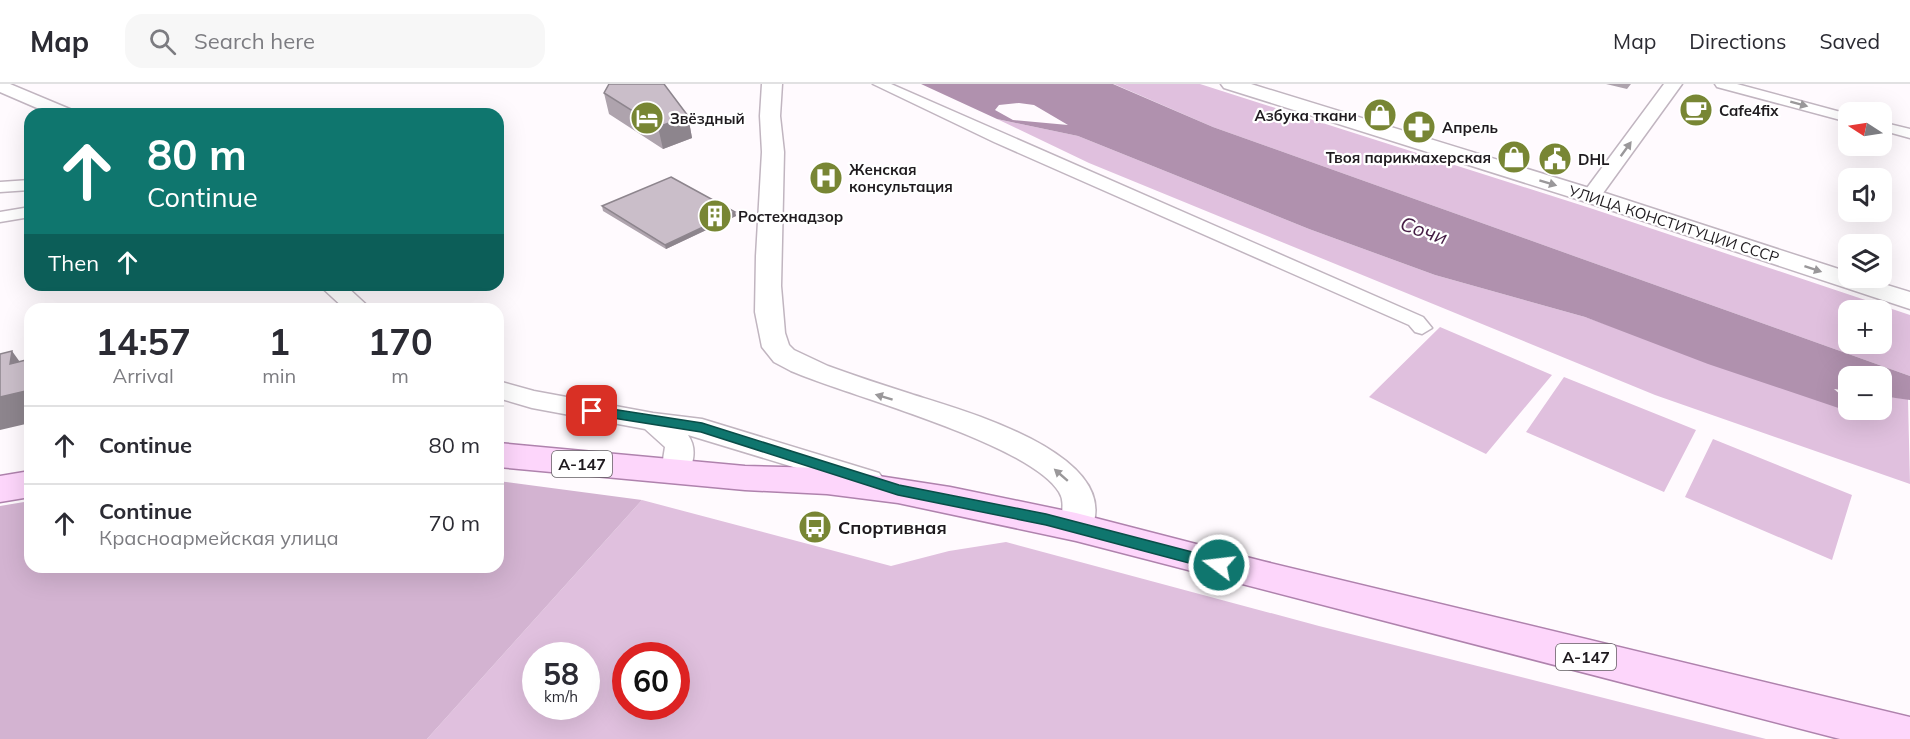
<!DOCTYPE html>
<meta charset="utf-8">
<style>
body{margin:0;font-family:Mulish,sans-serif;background:#f7f7f7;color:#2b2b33;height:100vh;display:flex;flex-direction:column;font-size:22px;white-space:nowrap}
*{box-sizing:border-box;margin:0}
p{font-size:20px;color:#7c7c81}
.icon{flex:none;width:33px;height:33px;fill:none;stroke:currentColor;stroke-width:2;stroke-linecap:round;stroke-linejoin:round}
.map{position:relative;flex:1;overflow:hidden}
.side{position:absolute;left:24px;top:219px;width:480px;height:270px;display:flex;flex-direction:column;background:#fff;border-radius:18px;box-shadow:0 6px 24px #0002}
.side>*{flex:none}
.guide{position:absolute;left:24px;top:24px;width:480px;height:183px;border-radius:18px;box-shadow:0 6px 24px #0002;background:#0f766e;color:#fff;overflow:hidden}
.needle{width:39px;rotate:282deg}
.tools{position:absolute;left:1838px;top:18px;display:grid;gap:12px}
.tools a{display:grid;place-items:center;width:54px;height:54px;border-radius:12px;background:#fff;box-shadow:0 6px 24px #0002;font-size:30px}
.speed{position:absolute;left:522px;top:558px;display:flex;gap:12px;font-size:30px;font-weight:700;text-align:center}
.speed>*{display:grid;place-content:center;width:78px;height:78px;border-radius:50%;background:#fff;box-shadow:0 6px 24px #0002;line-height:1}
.speed small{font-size:15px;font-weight:400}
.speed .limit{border:9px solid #d22;background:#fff;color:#111}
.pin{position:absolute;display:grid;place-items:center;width:51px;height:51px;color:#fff;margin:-26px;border-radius:12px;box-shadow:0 3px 9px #0006}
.me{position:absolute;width:66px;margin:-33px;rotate:285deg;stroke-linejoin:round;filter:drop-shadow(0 0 4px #0008)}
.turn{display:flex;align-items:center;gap:21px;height:126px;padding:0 24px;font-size:27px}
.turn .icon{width:78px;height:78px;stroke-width:2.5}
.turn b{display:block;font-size:42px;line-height:51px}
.then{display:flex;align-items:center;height:57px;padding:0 24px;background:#0003;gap:12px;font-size:22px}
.eta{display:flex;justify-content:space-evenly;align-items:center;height:102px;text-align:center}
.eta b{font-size:36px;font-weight:700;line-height:42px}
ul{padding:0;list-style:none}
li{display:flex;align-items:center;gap:18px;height:78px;padding:0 24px;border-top:2px solid #e1e1e2}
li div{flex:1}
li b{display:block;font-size:22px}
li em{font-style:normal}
header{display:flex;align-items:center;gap:36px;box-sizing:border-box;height:84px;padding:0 30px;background:#fff;border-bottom:2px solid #e1e1e2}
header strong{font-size:28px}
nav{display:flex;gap:33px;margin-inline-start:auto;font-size:21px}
.search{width:420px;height:54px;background:#f7f7f7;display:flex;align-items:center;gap:15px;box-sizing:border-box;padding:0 21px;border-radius:18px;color:#7c7c81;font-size:22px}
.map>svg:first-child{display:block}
</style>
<header>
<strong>Map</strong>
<div class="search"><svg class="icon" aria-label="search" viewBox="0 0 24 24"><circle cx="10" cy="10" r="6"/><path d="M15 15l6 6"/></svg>Search here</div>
<nav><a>Map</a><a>Directions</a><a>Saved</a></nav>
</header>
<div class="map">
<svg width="1910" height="655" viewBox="0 0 1910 655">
<rect width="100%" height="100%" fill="#fffafe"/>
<path fill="#e0c0de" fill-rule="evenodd" d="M1114,0h86l390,124 320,107v61l-697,-249zM1848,226h33v34h-33z
M997,35l81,17 231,93 126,46 150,42 284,101 -10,-8h22v-14l27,3 2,85 -255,-89 -566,-232z
M1440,243l112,48 -66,79 -117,-57z
M1564,293l132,53 -32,62 -138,-60z
M1713,355l139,56 -20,65 -147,-63z
M642,416l249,66 58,-15 57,-9 313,84 447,113h-1339zM536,572h50v50h-50zM626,572h50v50h-50z"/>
<path fill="#d3b3d1" d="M498,397l144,19 -215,239h-427v-233l30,-5v66h468z"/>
<path fill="#b091ae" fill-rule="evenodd" d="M921,0h192l100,43 697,249v24l-29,-4v-20h-33v15l-14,-2 14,12v9h11l12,9 -163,-55 -123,-47 -150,-42 -126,-46 -231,-93 -81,-17zM1019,19l15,2 34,20 -55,-5 -18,-10 4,-5z"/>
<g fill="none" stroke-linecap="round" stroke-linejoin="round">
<defs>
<path id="minor" d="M873,0h18l532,233 9,11 -10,6 -7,-2 -6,-7 -415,-183z
M1715,0h22l111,30v8l-131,-35z
M1881,38l29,7v9l-29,-8z
M30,96v10l-30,2v-10z
M30,123v10l-30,5v-10z"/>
<path id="tertiary" d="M0,0h10l62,26 3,4h-24l-51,-22z
M1664,0h18l-84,116h-14l-3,-4 3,-4z
M319,201h26l26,24h-26z
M498,297l36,10 119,22 49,6 177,54 5,7 -5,7 -10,3 -181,-55c10,14 5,31 -3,44l-10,3 -10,-3 -4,-7 4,-25 -20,-18 -113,-21 -34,-10z"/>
<path id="secondary" d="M762,0h20l-2,32 4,36 -3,134 4,47 4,12 5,5 34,16c27,10 55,19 83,28 50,16 222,62 177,142l-12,3 -12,-3c-8,-14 4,-30 -5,-44 -30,-49 -210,-96 -268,-121l-17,-9 -12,-15 -7,-35 1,-56 6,-104 -2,-36z
M1221,0h30l348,107 249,81v6h16l46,14v17l-327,-108 -359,-113z"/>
<path id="primary" d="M498,359l247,23 82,2 123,19 126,26 186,48 648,156v22h-70l-764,-198 -178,-38 -71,-9 -82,-4 -247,-23z
M30,387v26l-30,5v-26z"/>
</defs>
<use href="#minor" stroke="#c1b5c0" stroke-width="3"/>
<use href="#tertiary" stroke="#c1b5c0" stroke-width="3"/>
<use href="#secondary" stroke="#c1b5c0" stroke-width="3"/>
<use href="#primary" stroke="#af82ad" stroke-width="3"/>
<use href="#minor" fill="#fff" fill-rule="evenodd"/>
<use href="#tertiary" fill="#fff" fill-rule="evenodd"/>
<use href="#secondary" fill="#fff" fill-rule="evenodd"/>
<use href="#primary" fill="#fdd6fb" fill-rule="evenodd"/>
</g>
<path fill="#aea3ad" d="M1606,0h25l-4,5z
M609,1l79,31 4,22 -29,11 -54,-35 -5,-21z
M602,122l133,6 1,4 -70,33 -63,-38z"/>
<path fill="#8d858d" d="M688,32l4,22 -29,11 -5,-22z
M735,128l1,4 -70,33 -1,-4z
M12,267l18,25v47l-30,7v-33l10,-33z"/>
<path fill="#cabec9" stroke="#8d858d" stroke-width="1.5" d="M609,0h55l24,32 -30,11 -54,-34z
M671,93l64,35 -70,33 -63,-39z
M12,267l-2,13 20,-5v31l-30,7v-43z"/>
<defs><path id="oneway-solid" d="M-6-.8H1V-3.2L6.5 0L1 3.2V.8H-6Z" transform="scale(1.5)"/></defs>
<g fill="#9a989a">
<use href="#oneway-solid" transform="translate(1799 20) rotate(15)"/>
<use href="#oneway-solid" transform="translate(1626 65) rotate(-54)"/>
<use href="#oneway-solid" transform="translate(1548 99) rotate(17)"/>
<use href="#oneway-solid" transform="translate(1813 185) rotate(18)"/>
<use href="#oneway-solid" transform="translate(884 313) rotate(-163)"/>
<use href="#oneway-solid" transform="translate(1061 391) rotate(-139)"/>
</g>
<path fill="#0f766e" stroke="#0a4d48" stroke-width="1.5" d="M592,322l110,17 197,62 147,29 173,45 8,6 -8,6 -173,-46 -148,-30 -197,-63 -113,-18 -2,-3z"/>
<defs>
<symbol id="cafe-disc" viewBox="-11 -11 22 22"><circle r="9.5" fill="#788634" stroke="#fff"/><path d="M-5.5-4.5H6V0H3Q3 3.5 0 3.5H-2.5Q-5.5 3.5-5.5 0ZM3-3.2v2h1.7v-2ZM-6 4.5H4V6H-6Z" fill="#fff"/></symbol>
<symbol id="shop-disc" viewBox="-11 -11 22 22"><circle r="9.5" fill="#788634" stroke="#fff"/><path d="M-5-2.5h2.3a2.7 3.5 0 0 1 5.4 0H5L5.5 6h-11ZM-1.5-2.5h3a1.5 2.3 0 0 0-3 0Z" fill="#fff"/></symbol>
<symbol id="hotel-disc" viewBox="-11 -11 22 22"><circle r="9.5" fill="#788634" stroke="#fff"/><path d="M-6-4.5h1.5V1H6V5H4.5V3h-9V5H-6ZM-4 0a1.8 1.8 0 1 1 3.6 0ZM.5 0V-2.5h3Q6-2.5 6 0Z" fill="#fff"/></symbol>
<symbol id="pharmacy-disc" viewBox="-11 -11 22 22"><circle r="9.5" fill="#788634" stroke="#fff"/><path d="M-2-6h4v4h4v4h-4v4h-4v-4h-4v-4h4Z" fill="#fff"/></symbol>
<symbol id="civic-disc" viewBox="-11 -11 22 22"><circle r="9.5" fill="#788634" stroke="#fff"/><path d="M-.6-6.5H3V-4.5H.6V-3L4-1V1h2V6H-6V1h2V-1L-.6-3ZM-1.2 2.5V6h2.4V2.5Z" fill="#fff"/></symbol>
<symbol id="hospital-disc" viewBox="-11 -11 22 22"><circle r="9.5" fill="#788634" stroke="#fff"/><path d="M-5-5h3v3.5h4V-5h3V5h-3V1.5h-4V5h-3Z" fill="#fff"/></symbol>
<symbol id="building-disc" viewBox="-11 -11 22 22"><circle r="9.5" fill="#788634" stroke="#fff"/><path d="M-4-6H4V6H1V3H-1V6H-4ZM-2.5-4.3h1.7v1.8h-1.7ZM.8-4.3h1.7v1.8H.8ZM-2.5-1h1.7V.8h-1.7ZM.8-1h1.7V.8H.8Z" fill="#fff"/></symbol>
<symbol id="bus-disc" viewBox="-11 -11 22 22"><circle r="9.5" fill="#788634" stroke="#fff"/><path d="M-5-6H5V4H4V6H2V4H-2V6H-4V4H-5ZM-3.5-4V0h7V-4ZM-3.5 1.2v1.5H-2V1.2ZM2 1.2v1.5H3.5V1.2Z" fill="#fff"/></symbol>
</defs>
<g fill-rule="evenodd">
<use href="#cafe-disc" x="1677" y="7" width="38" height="38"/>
<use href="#shop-disc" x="1361" y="12" width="38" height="38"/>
<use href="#hotel-disc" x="628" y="15" width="38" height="38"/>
<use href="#pharmacy-disc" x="1400" y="24" width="38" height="38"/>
<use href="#shop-disc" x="1495" y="54" width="38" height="38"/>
<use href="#civic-disc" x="1536" y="56" width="38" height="38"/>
<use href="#hospital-disc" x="807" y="75" width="38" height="38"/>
<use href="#building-disc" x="696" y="113" width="38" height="38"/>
<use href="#bus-disc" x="796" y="424" width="38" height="38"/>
</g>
<g text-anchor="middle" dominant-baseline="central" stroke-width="4.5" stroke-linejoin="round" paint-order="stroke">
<g font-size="15" font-weight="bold" fill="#1f1b1f" stroke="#fff" text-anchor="start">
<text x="1719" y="26">Cafe4fix</text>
<text x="1357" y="31" text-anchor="end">Азбука ткани</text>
<text x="670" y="34">Звёздный</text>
<text x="1442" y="43">Апрель</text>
<text x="1491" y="73" text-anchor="end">Твоя парикмахерская</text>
<text x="1578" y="75">DHL</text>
<text x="849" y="85">Женская<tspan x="849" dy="17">консультация</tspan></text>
<text x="738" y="132">Ростехнадзор</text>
</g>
<g font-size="15" fill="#1f1b1f" stroke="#fff">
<text transform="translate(1674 140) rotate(18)">УЛИЦА КОНСТИТУЦИИ СССР</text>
</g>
<g fill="#fff" stroke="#625f62" stroke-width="1.5">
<rect x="552" y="367" width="60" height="26" rx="4.5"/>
<rect x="1556" y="560" width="60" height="26" rx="4.5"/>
</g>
<g font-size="16" font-weight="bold" fill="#1f1b1f">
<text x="582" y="380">А-147</text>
<text x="1586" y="573">А-147</text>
</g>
<g font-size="18" font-weight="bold" fill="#1f1b1f" stroke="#fff" text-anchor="start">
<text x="838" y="443">Спортивная</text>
</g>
<g font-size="20" font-style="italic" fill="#451c44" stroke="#fff">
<text transform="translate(1424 146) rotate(19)">Сочи</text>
</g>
</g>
</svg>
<div class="tools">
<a><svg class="needle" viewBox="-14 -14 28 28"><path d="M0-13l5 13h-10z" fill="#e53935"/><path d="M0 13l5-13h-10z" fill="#7c7c81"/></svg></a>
<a><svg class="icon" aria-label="sound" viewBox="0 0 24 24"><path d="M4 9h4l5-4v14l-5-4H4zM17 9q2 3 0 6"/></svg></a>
<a><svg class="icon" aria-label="layers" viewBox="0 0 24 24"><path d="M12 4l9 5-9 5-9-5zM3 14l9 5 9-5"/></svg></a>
<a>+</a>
<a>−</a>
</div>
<div class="speed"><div>58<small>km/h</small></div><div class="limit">60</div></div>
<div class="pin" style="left:592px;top:327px;background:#d93025"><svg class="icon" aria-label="arrive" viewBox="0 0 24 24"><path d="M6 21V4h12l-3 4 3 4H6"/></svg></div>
<svg class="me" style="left:1219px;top:481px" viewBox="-20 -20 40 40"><circle r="17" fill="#0f766e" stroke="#fff" stroke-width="3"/><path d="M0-11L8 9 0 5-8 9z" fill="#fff"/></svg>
<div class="guide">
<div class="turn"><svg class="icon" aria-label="ahead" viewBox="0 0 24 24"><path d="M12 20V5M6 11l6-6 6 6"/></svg><div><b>80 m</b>Continue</div></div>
<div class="then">Then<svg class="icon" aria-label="ahead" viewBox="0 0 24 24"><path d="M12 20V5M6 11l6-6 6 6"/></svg></div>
</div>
<section class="side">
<div class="eta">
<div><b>14:57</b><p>Arrival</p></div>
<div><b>1</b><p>min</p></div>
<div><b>170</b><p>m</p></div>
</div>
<ul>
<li><svg class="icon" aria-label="ahead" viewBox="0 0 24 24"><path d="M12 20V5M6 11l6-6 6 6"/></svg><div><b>Continue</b></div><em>80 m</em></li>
<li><svg class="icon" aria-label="ahead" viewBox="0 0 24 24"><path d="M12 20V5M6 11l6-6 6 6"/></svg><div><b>Continue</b><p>Красноармейская улица</p></div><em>70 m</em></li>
</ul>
</section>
</div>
